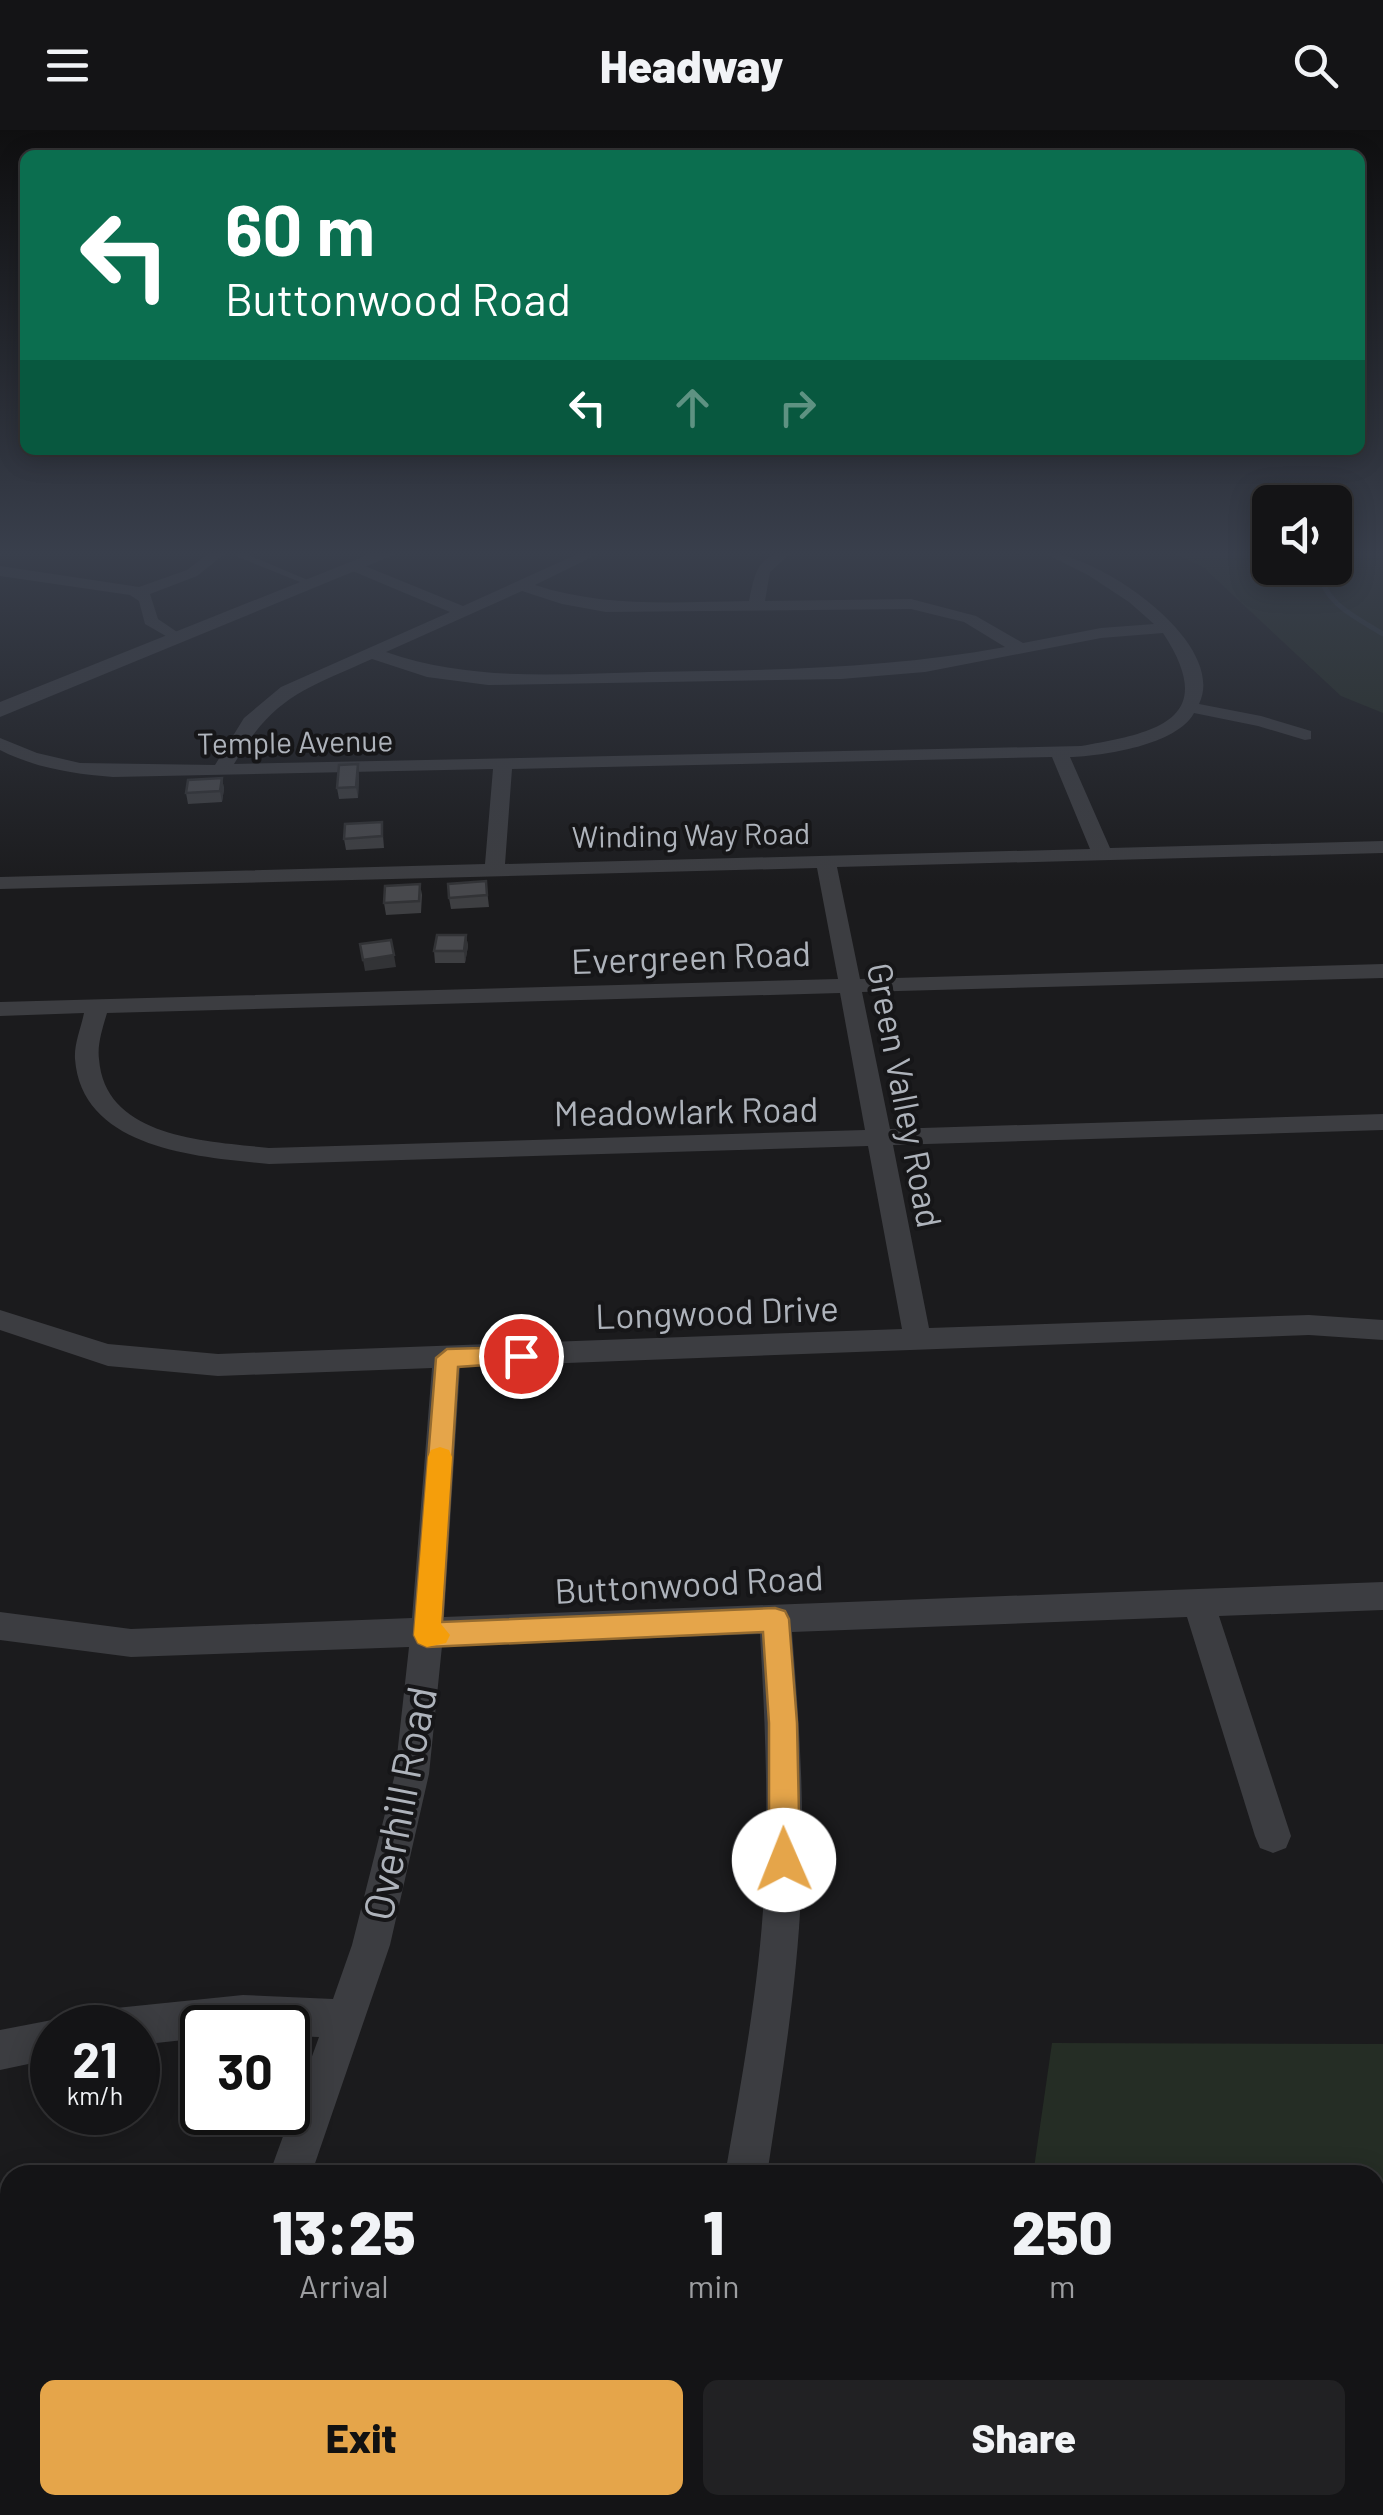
<!DOCTYPE html>
<style>
body{margin:0;font-family:Barlow,sans-serif;background:#212123;color:#f1f3f6;height:100vh;display:flex;flex-direction:column;font-size:38px;white-space:nowrap}
*{box-sizing:border-box;margin:0}
p{font-size:32px;color:#9d9ea1}
.icon{flex:none;width:55px;height:55px;fill:none;stroke:currentColor;stroke-width:2;stroke-linecap:round;stroke-linejoin:round}
.map{position:relative;flex:1;overflow:hidden}
.details{position:absolute;left:0px;top:2035px;width:1385px;height:350px;display:flex;flex-direction:column;background:#141416;border-radius:30px 30px 0 0;box-shadow:0 5px 25px #0003,0 0 0 2px #333335}
.details>*{flex:none}
.top-card{position:absolute;left:20px;top:20px;width:1345px;height:305px;border-radius:15px;box-shadow:0 5px 25px #0003,0 0 0 2px #333335;background:#0b6e4f;color:#fff;overflow:hidden}
.fabs{position:absolute;left:1252px;top:355px;display:grid;gap:20px}
.fabs a{display:grid;place-items:center;width:100px;height:100px;border-radius:15px;background:#141416;box-shadow:0 5px 25px #0003,0 0 0 2px #333335;font-size:50px}
.speed{position:absolute;left:30px;top:1875px;display:flex;gap:20px;font-size:50px;font-weight:700;text-align:center}
.speed>*{display:grid;place-content:center;width:130px;height:130px;border-radius:50%;background:#141416;box-shadow:0 5px 25px #0003,0 0 0 2px #333335;line-height:1}
.speed small{font-size:25px;font-weight:400}
.speed .limit{border:5px solid #111;border-radius:15px;background:#fff;color:#111}
.pin{position:absolute;display:grid;place-items:center;width:85px;height:85px;color:#fff;margin:-42px;border:5px solid #fff;border-radius:50%;box-shadow:0 2px 10px #0007}
.me{position:absolute;width:110px;margin:-55px;rotate:359deg;stroke-linejoin:round;filter:drop-shadow(0 0 8px #0008)}
.turn{display:flex;align-items:center;gap:35px;height:210px;padding:0 40px;font-size:45px}
.turn .icon{width:130px;height:130px;stroke-width:2.5}
.turn b{display:block;font-size:70px;line-height:85px}
.lanes{display:flex;align-items:center;height:95px;padding:0 40px;background:#0003;justify-content:center;gap:50px;direction:ltr}
.lanes .off{opacity:.35}
.eta{display:flex;justify-content:space-evenly;align-items:center;height:170px;text-align:center}
.eta b{font-size:60px;font-weight:800;line-height:70px}
.button{display:flex;gap:20px;margin-top:auto;padding:20px 40px}
.button a{flex:1;height:115px;border-radius:15px;background:#e5a54a;color:#111;font-size:40px;font-weight:800;line-height:115px;text-align:center}
.button a+a{background:#212123;color:#f1f3f6}
header{display:flex;justify-content:space-between;align-items:center;height:130px;padding:0 40px;background:#141416;font-size:45px;font-weight:800}
.map>svg:first-child{display:block}
</style>
<header><svg class="icon" aria-label="menu" viewBox="0 0 24 24"><path d="M4 6h16M4 12h16M4 18h16"/></svg>Headway<svg class="icon" aria-label="search" viewBox="0 0 24 24"><circle cx="10" cy="10" r="6"/><path d="M15 15l6 6"/></svg></header>
<div class="map">
<svg width="1383" height="2385" viewBox="0 0 1383 2385">
<rect width="100%" height="100%" fill="#1b1b1d"/>
<path fill="#252d25" d="M1171,422h99v16h65v-16h48v161l-42,-17 -138,-129z
M1052,1913l331,1v141l-8,6v-16h-342z
M986,2375h265l-3,10h-264z"/>
<g fill="none" stroke-linecap="round" stroke-linejoin="round">
<path stroke="#313b40" stroke-width="5" d="M1318,438c6,36 36,48 65,66"/>
<path fill="#3c3d41" fill-rule="evenodd" d="M238,423h6l73,31 -7,2 -72,-29z"/>
<path fill="#3c3d41" fill-rule="evenodd" d="M210,422h17l-30,24 -47,18 8,25 28,19 -8,5 -33,-19 -6,-23 -9,-6 -130,-19v-10l139,21 48,-17z
M582,422h20l-67,33c70,23 141,17 214,16 6,-29 9,-49 43,-49l-22,20 -5,29 146,-2 65,17 47,27 78,-15 53,-4 -25,-22 -41,-27 -46,-23c54,0 187,90 157,152l62,12 50,15v8l-6,1 -47,-14 -64,-13c-17,32 -91,43 -124,44l40,91 273,-7v12l-546,14 23,112 523,-15v14l-521,14 28,137 493,-15v16l-490,15 36,183 380,-13 74,5v20l-74,-5 -849,32 -16,250 939,-35v28l-164,6 72,220 -5,12 -13,5 -13,-5 -5,-12 -68,-219 -395,15c7,87 13,174 9,261 -4,95 -20,189 -34,282h-42c16,-93 34,-187 39,-281 5,-87 1,-174 -4,-260l-318,12 -13,128 -39,171 -79,230h-42l50,-138 -31,-1v-8h-86v10l-64,7v-17h-41l5,-14 14,-6 127,-13 90,4 19,-54 43,-171 14,-127 -278,10 -131,-17v-28l131,17 281,-11 20,-250 -214,8 -110,-10 -108,-36v-20l108,34 110,10 684,-25 -34,-183 -599,18c-69,-7 -187,-14 -194,-105 -1,-15 6,-31 9,-46l-84,3v-14l838,-23 -21,-111 -817,21v-12l485,-13 8,-95 -380,8c-39,-3 -78,-9 -113,-27v-12l37,15 43,10 135,2 29,-47 37,-31 169,-75 -100,-42v-6h10l103,42zM522,461l40,13 44,8 305,-3 53,13 41,25c-118,22 -235,23 -356,25 -89,2 -177,10 -263,-20zM1163,503c58,88 -9,100 -82,113l-847,18c40,-68 69,-74 138,-105l55,18 61,8 353,-6 84,-7 176,-34zM1052,627l38,92 -585,15 7,-95zM840,863l25,137 -596,18c-61,-7 -164,-9 -170,-89 -2,-15 4,-32 8,-46z
M52,1890l14,8h-14v31l-52,11v-40z
M155,2375h46l-2,10h-48z
M670,2375h46l-1,10h-48z"/>
<path fill="#3c3d41" fill-rule="evenodd" d="M375,422h26l-401,165v-15z"/>
</g>
<path fill="#3e3f42" d="M359,645l-1,23 -19,1 -2,-11z
M222,648l2,11 -2,13 -34,2 -2,-11z
M382,692l2,26 -38,2 -2,-11z
M486,751l3,26 -38,2 -2,-11z
M420,754l2,11 -1,18 -35,2 -2,-12z
M466,805l2,11 -3,17h-30l-1,-12z"/>
<path fill="#323336" d="M358,634l1,11 -1,23 -2,-11z
M222,648l2,11 -2,13 -2,-11z
M466,805l2,11 -3,17 -1,-12z
M394,825l2,12 -31,4 -2,-11z"/>
<path fill="#48494d" stroke="#323336" stroke-width="2.5" d="M358,634l-2,23 -19,1 2,-23z
M222,648l-2,13 -34,2 2,-13z
M382,692v14l-38,3 1,-15z
M486,751l1,14 -38,3 -1,-14z
M420,754l-1,17 -35,2 1,-17z
M437,805h29l-2,16h-30z
M391,810l3,15 -31,5 -3,-16z"/>
<linearGradient id="sky" x2="0" y2="1"><stop stop-color="#0f0f10"/><stop offset="0.56" stop-color="#393f4c"/><stop offset="1" stop-color="#393f4c" stop-opacity="0"/></linearGradient>
<rect width="1383" height="756" fill="url(#sky)"/>
<path fill="#e5a54a" stroke="#956b30" stroke-width="2.5" d="M521,1217l8,2 4,7 -4,6 -71,5 -16,255 333,-14 10,3 4,8 8,104 3,137 -5,10 -11,4 -10,-4 -5,-10v-137l-6,-91 -336,15 -9,-4 -4,-8 22,-277 11,-9z"/>
<path fill="#f59e0b" d="M440,1317l9,3 3,7 -11,167 9,11 -4,8 -19,4 -9,-4 -4,-8 14,-178 3,-7z"/>
<g text-anchor="middle" dominant-baseline="central" stroke-width="8" stroke-linejoin="round" paint-order="stroke">
<g font-size="30" fill="#aeb3bb" stroke="#161618">
<text transform="translate(295 611) rotate(-1)">Temple Avenue</text>
<text transform="translate(691 704) rotate(-1)">Winding Way Road</text>
</g>
<g font-size="35" fill="#aeb3bb" stroke="#161618">
<text transform="translate(691 826) rotate(-2)">Evergreen Road</text>
<text transform="translate(906 965) rotate(79)">Green Valley Road</text>
<text transform="translate(686 980) rotate(-1)">Meadowlark Road</text>
<text transform="translate(717 1181) rotate(-2)">Longwood Drive</text>
<text transform="translate(689 1453) rotate(-3)">Buttonwood Road</text>
</g>
<g font-size="42" fill="#aeb3bb" stroke="#161618">
<text transform="translate(398 1673) rotate(-79)">Overhill Road</text>
</g>
</g>
</svg>
<div class="fabs">
<a><svg class="icon" aria-label="sound" viewBox="0 0 24 24"><path d="M4 9h4l5-4v14l-5-4H4zM17 9q2 3 0 6"/></svg></a>
</div>
<div class="speed"><div>21<small>km/h</small></div><div class="limit">30</div></div>
<div class="pin" style="left:521px;top:1226px;background:#d93025"><svg class="icon" aria-label="arrive" viewBox="0 0 24 24"><path d="M6 21V4h12l-3 4 3 4H6"/></svg></div>
<svg class="me" style="left:784px;top:1730px" viewBox="-20 -20 40 40"><circle r="19" fill="#fff"/><path d="M0-13L10 11 0 6-10 11z" fill="#e5a54a"/></svg>
<div class="top-card">
<div class="turn"><svg class="icon" aria-label="left" viewBox="0 0 24 24"><path d="M17 20v-9H6M10 6l-5 5 5 5"/></svg><div><b>60 m</b>Buttonwood Road</div></div>
<div class="lanes"><svg class="icon" aria-label="left" viewBox="0 0 24 24"><path d="M17 20v-9H6M10 6l-5 5 5 5"/></svg><svg class="icon off" aria-label="ahead" viewBox="0 0 24 24"><path d="M12 20V5M6 11l6-6 6 6"/></svg><svg class="icon off" aria-label="right" viewBox="0 0 24 24"><path d="M7 20v-9h11M14 6l5 5-5 5"/></svg></div>
</div>
<section class="details">
<div class="eta">
<div><b>13:25</b><p>Arrival</p></div>
<div><b>1</b><p>min</p></div>
<div><b>250</b><p>m</p></div>
</div>
<div class="button"><a>Exit</a><a>Share</a></div>
</section>
</div>
